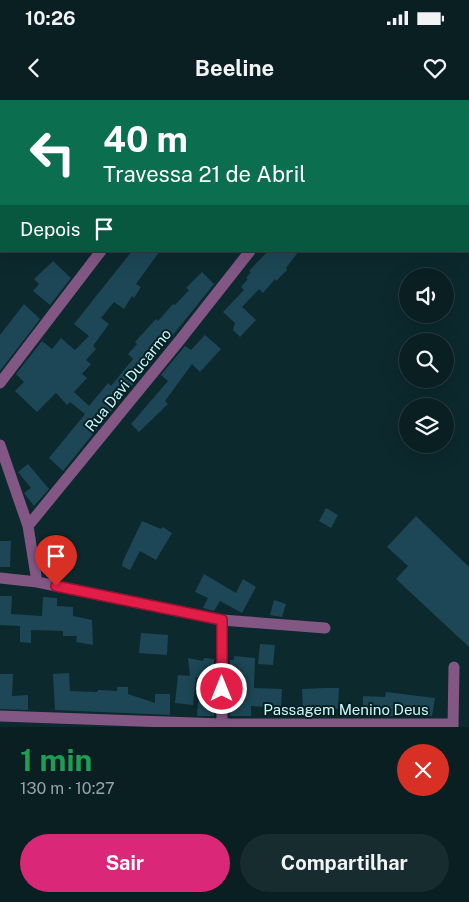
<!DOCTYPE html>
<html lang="pt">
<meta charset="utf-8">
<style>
body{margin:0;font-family:"Public Sans",sans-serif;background:#172c2f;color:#f1f3f6;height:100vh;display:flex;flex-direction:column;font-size:19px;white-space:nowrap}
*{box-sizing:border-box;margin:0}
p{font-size:16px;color:#99a2a5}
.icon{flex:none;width:28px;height:28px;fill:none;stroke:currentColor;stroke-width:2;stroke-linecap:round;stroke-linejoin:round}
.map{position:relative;height:627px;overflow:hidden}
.drawer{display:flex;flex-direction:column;background:#091f22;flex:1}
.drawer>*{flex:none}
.hud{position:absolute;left:0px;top:0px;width:470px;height:152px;box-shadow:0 5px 20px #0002,0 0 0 1px #293d40;background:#0b6e4f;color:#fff;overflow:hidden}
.tools{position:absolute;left:399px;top:168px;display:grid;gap:10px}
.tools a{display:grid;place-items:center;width:55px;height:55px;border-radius:50%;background:#091f22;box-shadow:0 5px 20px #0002,0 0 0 1px #293d40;font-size:25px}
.pin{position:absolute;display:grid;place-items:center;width:42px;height:42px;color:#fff;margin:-51px -21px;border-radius:50% 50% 50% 0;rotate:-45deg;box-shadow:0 0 5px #0007}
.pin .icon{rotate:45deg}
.me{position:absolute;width:55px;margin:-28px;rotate:0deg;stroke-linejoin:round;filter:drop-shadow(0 0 4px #0008)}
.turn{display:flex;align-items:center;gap:18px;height:105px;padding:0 20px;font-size:22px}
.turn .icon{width:65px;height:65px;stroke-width:2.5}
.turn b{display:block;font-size:35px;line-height:42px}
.then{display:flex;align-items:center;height:48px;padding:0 20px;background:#0003;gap:10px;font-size:19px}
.round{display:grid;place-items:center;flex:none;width:52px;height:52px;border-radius:26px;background:#172c2f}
.headline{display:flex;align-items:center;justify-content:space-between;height:85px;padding:0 20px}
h1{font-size:30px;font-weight:700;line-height:38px;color:#1e9e55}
.action{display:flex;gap:10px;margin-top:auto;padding:10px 20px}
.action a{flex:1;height:58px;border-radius:30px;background:#db2777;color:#fff;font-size:20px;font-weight:700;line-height:58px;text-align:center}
.action a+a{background:#172c2f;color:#f1f3f6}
.status{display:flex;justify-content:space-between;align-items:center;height:35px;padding:0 25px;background:#091f22;direction:ltr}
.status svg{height:14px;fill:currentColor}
header{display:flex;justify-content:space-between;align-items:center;height:65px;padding:0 20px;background:#091f22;font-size:22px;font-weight:700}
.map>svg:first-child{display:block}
</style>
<div class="status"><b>10:26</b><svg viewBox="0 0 49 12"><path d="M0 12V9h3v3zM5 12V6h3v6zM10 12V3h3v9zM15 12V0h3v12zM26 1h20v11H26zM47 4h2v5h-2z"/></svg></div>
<header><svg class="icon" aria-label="back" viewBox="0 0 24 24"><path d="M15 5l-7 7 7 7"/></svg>Beeline<svg class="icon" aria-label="heart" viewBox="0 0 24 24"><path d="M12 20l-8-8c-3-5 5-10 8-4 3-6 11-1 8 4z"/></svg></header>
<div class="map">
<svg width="469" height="627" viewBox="0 0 469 627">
<rect width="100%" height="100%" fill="#0c292d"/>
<path fill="#1d4756" d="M132,151h28l-24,33 5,3 -7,11 -2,-2 -8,13 -10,-7 -13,16 8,6 -16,22 3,3 -10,11 5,4 -9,10 5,4 -13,14 15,14 19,-23 3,3 22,-27 -5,-5 9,-10 -2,-2 21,-23 2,2 15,-17 2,1 14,-15 -3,-2 16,-16 12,12 -151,187 -14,-13 36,-44 -15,-12 -3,3 -11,-12 -19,19 -22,-21 9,-9 -8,-8 26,-33 10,8 9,-11 14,12 14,-14 -15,-12z
M268,151h31l-13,17 1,2 -11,11 -1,-2 -12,14 -4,-4 -17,18 14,13 -16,17 -7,-7 2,-7 -12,-11 21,-22 -3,-3 7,-8 -2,-1 5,-6 -2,-1z
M53,161l18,17 -21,27 -17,-14 6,-7 -5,-5z
M24,204l16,15 -40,52v-36z
M205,235l16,14 -21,23 -8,-8 -27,37 3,3 -29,28 -8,-8 37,-43 -7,-6 24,-29 6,4z
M28,364l21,25 -15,17 -10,-13 7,-5 -13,-16z
M326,408l12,7 -7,13 -12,-7z
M416,416l53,51v80l-73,-68 12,-13 -21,-19z
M142,421l19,8 2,-2 9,6 -16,27 -16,-9 -10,19 -8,-4 1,-5z
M0,441h11l-1,26h-10z
M204,474l32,19 7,-14 13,8 -14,26 -22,-12 -6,10 -11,-3 5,-10 -13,-6z
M0,496h12l-1,18 31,2 1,-19 14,1v8l16,1v9l19,4 1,25 -17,-3 1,-6h-14v-5l-32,-1v13l-11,-1v-16l-20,-1z
M274,500l12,4 -4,13 -12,-2z
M141,533l27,2 -1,20 -28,-2z
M260,544l15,1 -2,20 -15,-1z
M234,556l21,2 -1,30 28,1 -1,19 -30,-2v10h-21v-14h10v-20l-10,-2v-20h4z
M188,558l15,3 1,-3 10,1v19l-18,-1 -3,28 -18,-2 3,-28 12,1z
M69,573l1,18 27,1 1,-2 19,1v-4h11v7l27,9v-9h15v21l-115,-5 -2,-36z
M0,574h13l-1,22 16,-1v15l-28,-1z
M325,588h14l-1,21 -24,-1v2l12,1v5h-41v-7l18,1 -1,-21z
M386,592l49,6 -3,18 -35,-6 -1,6h-33v-20l22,1z
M198,601h16v15h-17z"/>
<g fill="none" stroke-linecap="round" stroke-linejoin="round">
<path stroke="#825784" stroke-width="11" d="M339,0l1,1
M66,1l1,-1
M216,1l1,-1
M368,1l1,-1
M0,87l1,-1
M0,283l101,-132
M0,345l28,81 9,56
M28,426l152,-186 70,-89
M0,478l37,4 185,38 103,8
M0,616l222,8h230
M222,627v-107
M453,627l1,-60"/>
</g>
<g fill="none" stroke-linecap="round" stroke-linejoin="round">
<defs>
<path id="route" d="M56,486l166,34v69"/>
</defs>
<use href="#route" stroke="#92132f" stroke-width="12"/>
<use href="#route" stroke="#e11d48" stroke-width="9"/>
</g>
<g text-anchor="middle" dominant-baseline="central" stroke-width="4" stroke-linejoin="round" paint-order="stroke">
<g font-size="15" fill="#cef7fc" stroke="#032023">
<text transform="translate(128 280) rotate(-51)">Rua Davi Ducarmo</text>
<text x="346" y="609">Passagem Menino Deus</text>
</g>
</g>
</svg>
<div class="tools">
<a><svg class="icon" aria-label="sound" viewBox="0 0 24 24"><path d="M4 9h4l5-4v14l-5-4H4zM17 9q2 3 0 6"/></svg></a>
<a><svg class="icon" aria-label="search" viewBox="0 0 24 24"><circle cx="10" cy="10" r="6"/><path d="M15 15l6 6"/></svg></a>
<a><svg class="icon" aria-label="layers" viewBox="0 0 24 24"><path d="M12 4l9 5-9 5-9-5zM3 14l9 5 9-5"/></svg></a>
</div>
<div class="pin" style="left:56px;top:486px;background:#d93025"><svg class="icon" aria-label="arrive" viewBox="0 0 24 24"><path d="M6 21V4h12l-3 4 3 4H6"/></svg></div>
<svg class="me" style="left:222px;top:589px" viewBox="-20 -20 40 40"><circle r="17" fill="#e11d48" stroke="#fff" stroke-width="3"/><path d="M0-11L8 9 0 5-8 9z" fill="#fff"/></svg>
<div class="hud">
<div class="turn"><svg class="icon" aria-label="left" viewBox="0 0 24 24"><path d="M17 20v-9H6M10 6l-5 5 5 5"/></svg><div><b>40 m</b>Travessa 21 de Abril</div></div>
<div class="then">Depois<svg class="icon" aria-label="arrive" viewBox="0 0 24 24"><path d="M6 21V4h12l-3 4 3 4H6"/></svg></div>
</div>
</div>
<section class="drawer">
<div class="headline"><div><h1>1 min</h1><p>130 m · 10:27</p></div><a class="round" style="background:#d93025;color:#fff"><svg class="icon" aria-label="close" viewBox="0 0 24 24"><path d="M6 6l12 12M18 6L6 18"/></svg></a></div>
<div class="action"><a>Sair</a><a>Compartilhar</a></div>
</section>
